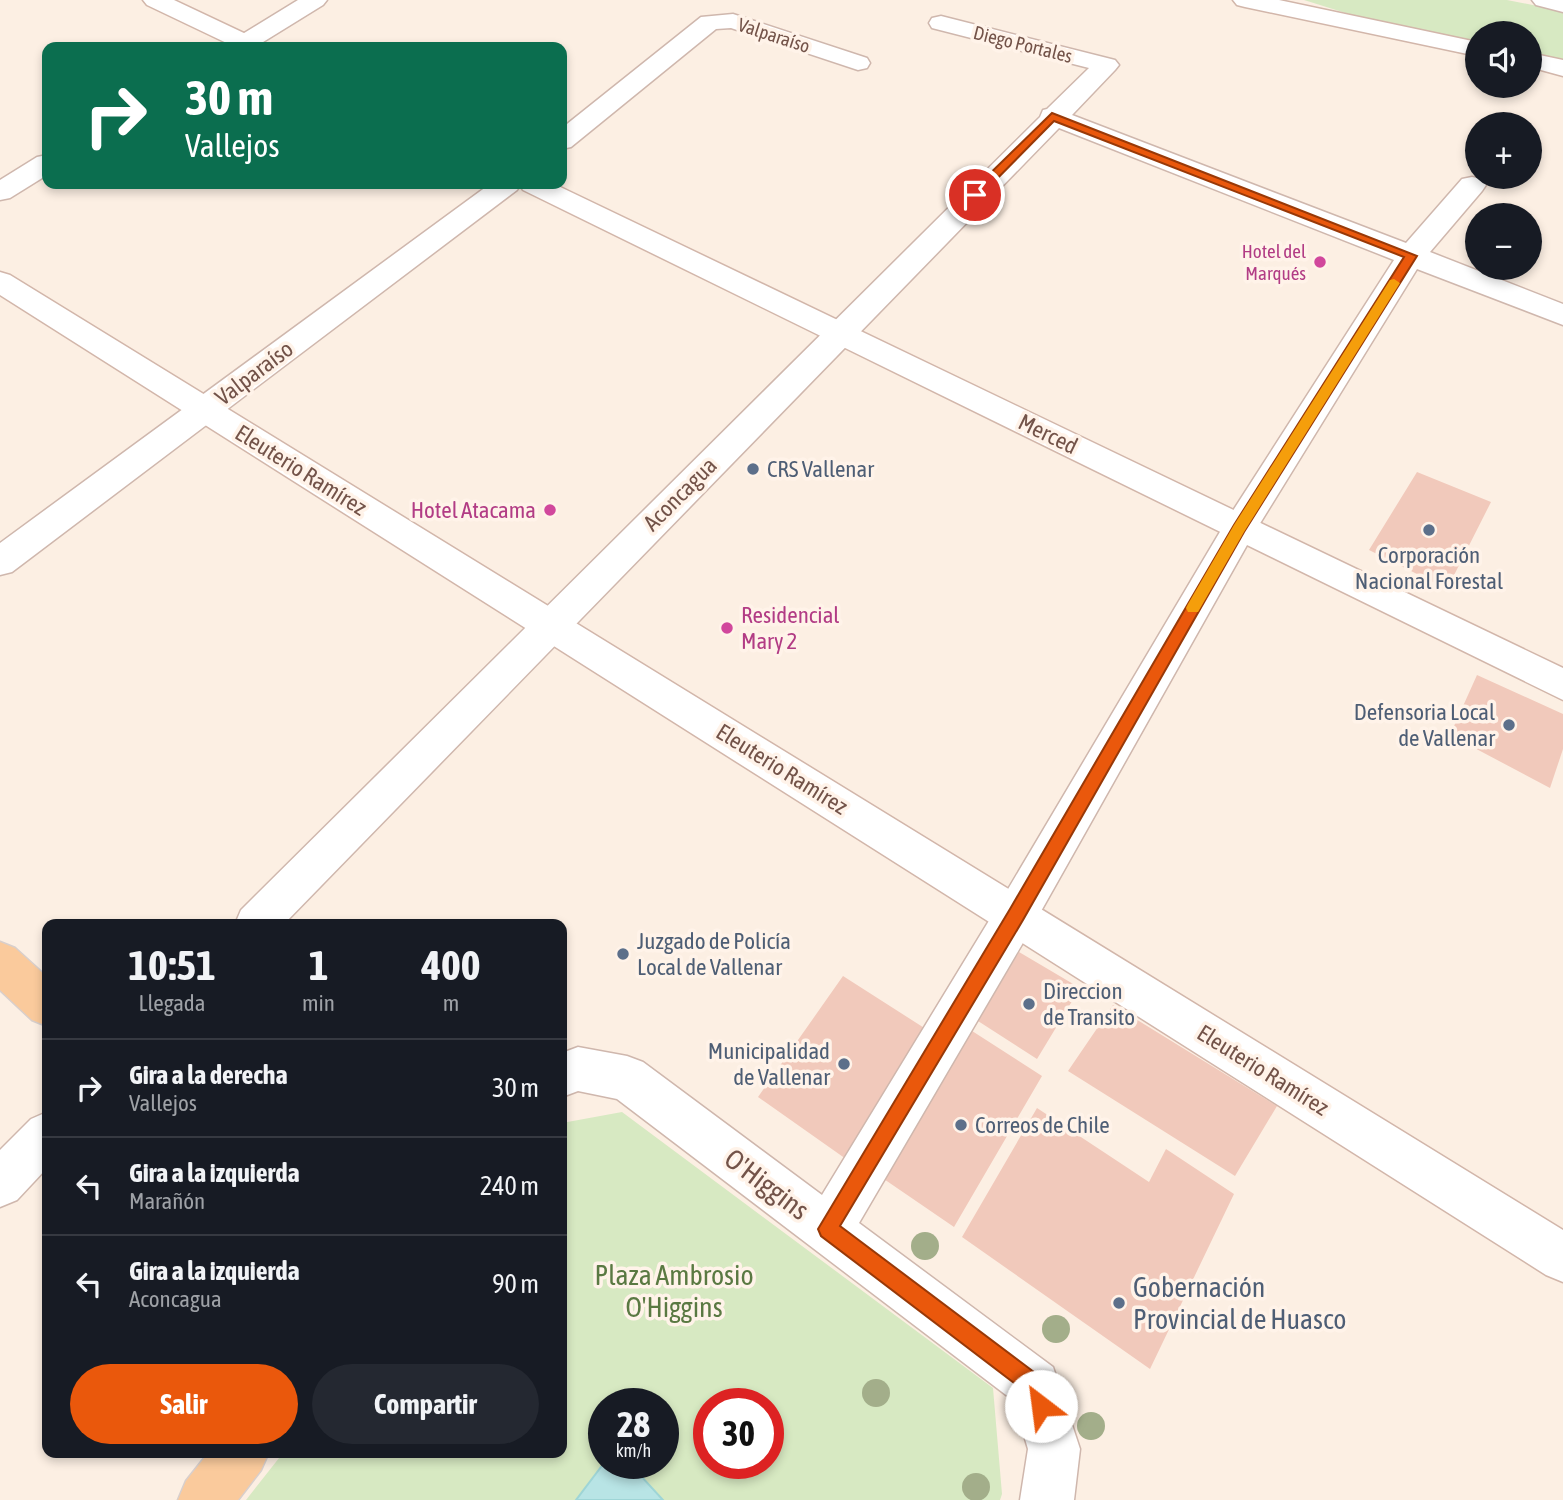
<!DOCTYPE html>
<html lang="es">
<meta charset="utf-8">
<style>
body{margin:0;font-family:"Asap Condensed",sans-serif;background:#242831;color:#f1f3f6;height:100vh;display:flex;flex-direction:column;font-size:26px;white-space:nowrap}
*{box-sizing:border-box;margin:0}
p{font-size:23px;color:#9ea1a6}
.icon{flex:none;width:38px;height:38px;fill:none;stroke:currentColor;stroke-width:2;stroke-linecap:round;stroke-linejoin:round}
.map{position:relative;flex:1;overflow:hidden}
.panel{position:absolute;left:42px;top:919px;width:525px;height:539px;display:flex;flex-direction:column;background:#171b24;border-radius:14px;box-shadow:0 4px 10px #0003}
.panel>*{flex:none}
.top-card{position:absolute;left:42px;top:42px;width:525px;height:147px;border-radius:14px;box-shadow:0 4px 10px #0003;background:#0b6e4f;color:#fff;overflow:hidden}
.controls{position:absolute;left:1465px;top:21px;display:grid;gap:14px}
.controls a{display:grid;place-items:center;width:77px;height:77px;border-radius:50%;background:#171b24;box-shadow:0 4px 10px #0003;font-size:35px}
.speed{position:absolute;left:588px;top:1388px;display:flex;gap:14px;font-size:35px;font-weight:700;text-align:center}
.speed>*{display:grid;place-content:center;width:91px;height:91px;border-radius:50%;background:#171b24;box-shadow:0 4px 10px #0003;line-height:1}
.speed small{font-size:18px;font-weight:400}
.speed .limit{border:10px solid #d22;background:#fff;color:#111}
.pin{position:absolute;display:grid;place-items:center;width:60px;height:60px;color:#fff;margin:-30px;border:4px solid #fff;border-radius:50%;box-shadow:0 2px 7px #0007}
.me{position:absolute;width:77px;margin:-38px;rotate:330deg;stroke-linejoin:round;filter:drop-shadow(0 0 5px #0008)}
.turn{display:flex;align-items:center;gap:24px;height:147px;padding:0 28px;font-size:32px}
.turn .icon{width:91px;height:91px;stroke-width:2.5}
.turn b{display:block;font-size:49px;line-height:60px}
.eta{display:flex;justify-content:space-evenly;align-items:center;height:119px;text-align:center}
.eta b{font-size:42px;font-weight:700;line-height:49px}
.action{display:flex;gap:14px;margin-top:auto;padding:14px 28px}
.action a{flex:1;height:80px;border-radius:42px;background:#ea580c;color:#fff;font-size:28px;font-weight:700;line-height:80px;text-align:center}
.action a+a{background:#242831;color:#f1f3f6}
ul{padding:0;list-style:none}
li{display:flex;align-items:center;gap:21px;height:98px;padding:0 28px;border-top:2px solid #363941}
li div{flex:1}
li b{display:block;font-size:26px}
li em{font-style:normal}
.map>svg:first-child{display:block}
</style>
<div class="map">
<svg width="1563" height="1500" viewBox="0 0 1563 1500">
<rect width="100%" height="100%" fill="#fcefe3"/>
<path fill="#d7e9c2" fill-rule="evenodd" d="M1304,0h203l56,11v53l-33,-7v-24h-53v13l-77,-16z
M622,1112l371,276 9,106 -2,6h-754l37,-47 279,-1v-329zM604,1404h59v59h-59zM709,1404h59v59h-59z"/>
<path fill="#b8e4e5" stroke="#9ed5d6" stroke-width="2" d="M604,1463h25l34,37h-87z"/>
<path fill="#f1c9bb" d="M1417,472l74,30 -44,87 -78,-39z
M1477,675l86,39v35l-13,39 -100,-53z
M1019,952l61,36 -43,71 -59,-38z
M843,976l86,55 -83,128 -88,-62z
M1113,1005l164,101 -42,70 -167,-105z
M969,1029l73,47 -88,151 -76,-52z
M1037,1108l112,74 17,-33 68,45 -84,175 -188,-132z"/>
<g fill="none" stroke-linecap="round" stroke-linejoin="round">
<defs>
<path id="minor" d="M298,0h29l-4,5 -68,42h-19l-3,-4 3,-5z
M1532,0h31v12l-27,-7z
M733,14l134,44 3,5 -3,5 -9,2 -127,-42 -15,1 -145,118 -9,2v-21l139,-111z
M941,16l174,44 4,5 -4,5 -43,45 334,128 56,-64 10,-2 10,2 4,6 -4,6 -52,61 133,52v21l-146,-56 -166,269 -220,391 -172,294 194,144 27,82 -6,51h-54l8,-51 -14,-48 -397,-302 -39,-8 -16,6v-44l16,-6 49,9 16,6 179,133 179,-294 226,-381 167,-260 -335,-132 -775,796h-49l6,-14 799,-793 3,-7 4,-1 42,-41 -157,-40 -3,-5 3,-5z
M490,184h31l-4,6 -505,382 -12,3v-32z
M47,1112v56l-30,32 -17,7v-57l31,-31z"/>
<path id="tertiary" d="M47,155v20l-37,23 -10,2v-20l37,-23z"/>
<path id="secondary" d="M143,0h31l89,42 3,5h-31l-88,-42z
M1233,0h46l198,42v14l-232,-49 -8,-2z
M1530,53l33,7v16l-33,-9z
M519,184h35l1009,484v32l-1040,-510z
M0,272l10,3 1553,955v52l-17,-7 -1546,-980z"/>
<path id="primary" d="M0,942l15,6 32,29v49l-15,-6 -32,-30z
M209,1452h60l-8,18 -23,30h-60l8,-19z"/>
</defs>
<use href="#minor" stroke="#cfb7ad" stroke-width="3"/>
<use href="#tertiary" stroke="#cfb7ad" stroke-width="3"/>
<use href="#secondary" stroke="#d2b6aa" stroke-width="3"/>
<use href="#primary" stroke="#d8cfcc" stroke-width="3"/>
<use href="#minor" fill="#fff" fill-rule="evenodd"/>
<use href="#tertiary" fill="#fff" fill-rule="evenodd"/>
<use href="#secondary" fill="#fff" fill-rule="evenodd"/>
<use href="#primary" fill="#faca9c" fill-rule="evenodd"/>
</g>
<g fill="#a3ae8a">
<circle cx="925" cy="1246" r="14"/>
<circle cx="1056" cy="1329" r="14"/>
<circle cx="876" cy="1393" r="14"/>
<circle cx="1091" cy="1426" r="14"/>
<circle cx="976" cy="1487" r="14"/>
</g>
<path fill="#ea580c" stroke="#983908" stroke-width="2" d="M1052,113l365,143 -173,276 -221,388 -183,306 202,152 10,28 -3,8 -8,3 -7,-3 -8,-22 -205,-156 -3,-7 192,-320 224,-384 170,-268 -350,-136 -75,76h-8v-5z"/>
<path fill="#f59e0b" d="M1394,279l6,4 -156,249 -46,80h-10l-2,-4 2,-4 46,-79 156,-245z"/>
<g fill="#d1479c" stroke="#fff3e9" stroke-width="2.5">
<circle cx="1320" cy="262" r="7"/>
<circle cx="550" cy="510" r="7"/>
<circle cx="727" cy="628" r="7"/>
</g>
<g fill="#5c6f8a" stroke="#fff3e9" stroke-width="2.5">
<circle cx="753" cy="469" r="7"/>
<circle cx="1429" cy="530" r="7"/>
<circle cx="1509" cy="725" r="7"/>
<circle cx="623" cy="954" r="7"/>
<circle cx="1029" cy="1004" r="7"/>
<circle cx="844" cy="1064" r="7"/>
<circle cx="961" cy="1125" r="7"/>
<circle cx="1119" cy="1303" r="7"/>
</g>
<g text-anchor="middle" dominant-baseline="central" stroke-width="7" stroke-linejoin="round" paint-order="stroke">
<g font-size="19" fill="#735349" stroke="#fff3e9">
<text transform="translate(774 35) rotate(18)">Valparaíso</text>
<text transform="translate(1023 44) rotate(14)">Diego Portales</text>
</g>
<g font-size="19" fill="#b23c85" stroke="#fff3e9" text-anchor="end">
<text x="1306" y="251">Hotel del<tspan x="1306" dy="22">Marqués</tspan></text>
</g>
<g font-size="23" fill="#735349" stroke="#fff3e9">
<text transform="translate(254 373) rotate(-37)">Valparaíso</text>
<text transform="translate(1048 434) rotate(26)">Merced</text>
<text transform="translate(301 470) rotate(32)">Eleuterio Ramírez</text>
<text transform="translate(680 494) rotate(-45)">Aconcagua</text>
<text transform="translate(782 769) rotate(32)">Eleuterio Ramírez</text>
<text transform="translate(1263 1070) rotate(32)">Eleuterio Ramírez</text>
</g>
<g font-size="23" fill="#4e5e75" stroke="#fff3e9" text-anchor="start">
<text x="767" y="469">CRS Vallenar</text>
<text x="1429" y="555" text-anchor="middle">Corporación<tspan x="1429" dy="26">Nacional Forestal</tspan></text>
<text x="1495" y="712" text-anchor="end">Defensoria Local<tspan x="1495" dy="26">de Vallenar</tspan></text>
<text x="637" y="941">Juzgado de Policía<tspan x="637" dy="26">Local de Vallenar</tspan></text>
<text x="1043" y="991">Direccion<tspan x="1043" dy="26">de Transito</tspan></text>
<text x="830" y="1051" text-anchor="end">Municipalidad<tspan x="830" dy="26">de Vallenar</tspan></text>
<text x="975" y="1125">Correos de Chile</text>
</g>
<g font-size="23" fill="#b23c85" stroke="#fff3e9" text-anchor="end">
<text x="536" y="510">Hotel Atacama</text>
<text x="741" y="615" text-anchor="start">Residencial<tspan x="741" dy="26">Mary 2</tspan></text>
</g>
<g font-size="28" fill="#735349" stroke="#fff3e9">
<text transform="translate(767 1184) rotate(37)">O'Higgins</text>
</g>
<g font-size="28" fill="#5a7942" stroke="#fff3e9">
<text x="674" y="1275">Plaza Ambrosio<tspan x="674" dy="32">O'Higgins</tspan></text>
</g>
<g font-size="28" fill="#4e5e75" stroke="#fff3e9" text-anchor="start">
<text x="1133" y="1287">Gobernación<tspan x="1133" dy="32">Provincial de Huasco</tspan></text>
</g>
</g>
</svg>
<div class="controls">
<a><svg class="icon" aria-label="sound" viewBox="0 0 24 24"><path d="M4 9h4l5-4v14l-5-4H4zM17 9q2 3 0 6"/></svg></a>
<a>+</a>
<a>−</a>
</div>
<div class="speed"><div>28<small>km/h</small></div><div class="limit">30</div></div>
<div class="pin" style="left:975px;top:195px;background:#d93025"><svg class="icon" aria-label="arrive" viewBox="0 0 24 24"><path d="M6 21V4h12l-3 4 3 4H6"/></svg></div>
<svg class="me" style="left:1041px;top:1406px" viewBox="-20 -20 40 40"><circle r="19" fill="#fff"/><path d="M0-13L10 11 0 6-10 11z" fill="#ea580c"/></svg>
<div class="top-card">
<div class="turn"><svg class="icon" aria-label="right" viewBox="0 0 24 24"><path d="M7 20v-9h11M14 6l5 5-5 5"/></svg><div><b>30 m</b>Vallejos</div></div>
</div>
<section class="panel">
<div class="eta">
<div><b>10:51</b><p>Llegada</p></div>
<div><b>1</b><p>min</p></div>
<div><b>400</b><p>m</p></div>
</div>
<ul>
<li><svg class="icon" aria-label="right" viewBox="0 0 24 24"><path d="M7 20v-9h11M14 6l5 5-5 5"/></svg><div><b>Gira a la derecha</b><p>Vallejos</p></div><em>30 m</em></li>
<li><svg class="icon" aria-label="left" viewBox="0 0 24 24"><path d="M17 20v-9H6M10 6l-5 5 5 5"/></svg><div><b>Gira a la izquierda</b><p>Marañón</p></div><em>240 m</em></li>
<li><svg class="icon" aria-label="left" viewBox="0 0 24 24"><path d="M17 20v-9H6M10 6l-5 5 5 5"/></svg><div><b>Gira a la izquierda</b><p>Aconcagua</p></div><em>90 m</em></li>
</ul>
<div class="action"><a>Salir</a><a>Compartir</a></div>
</section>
</div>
